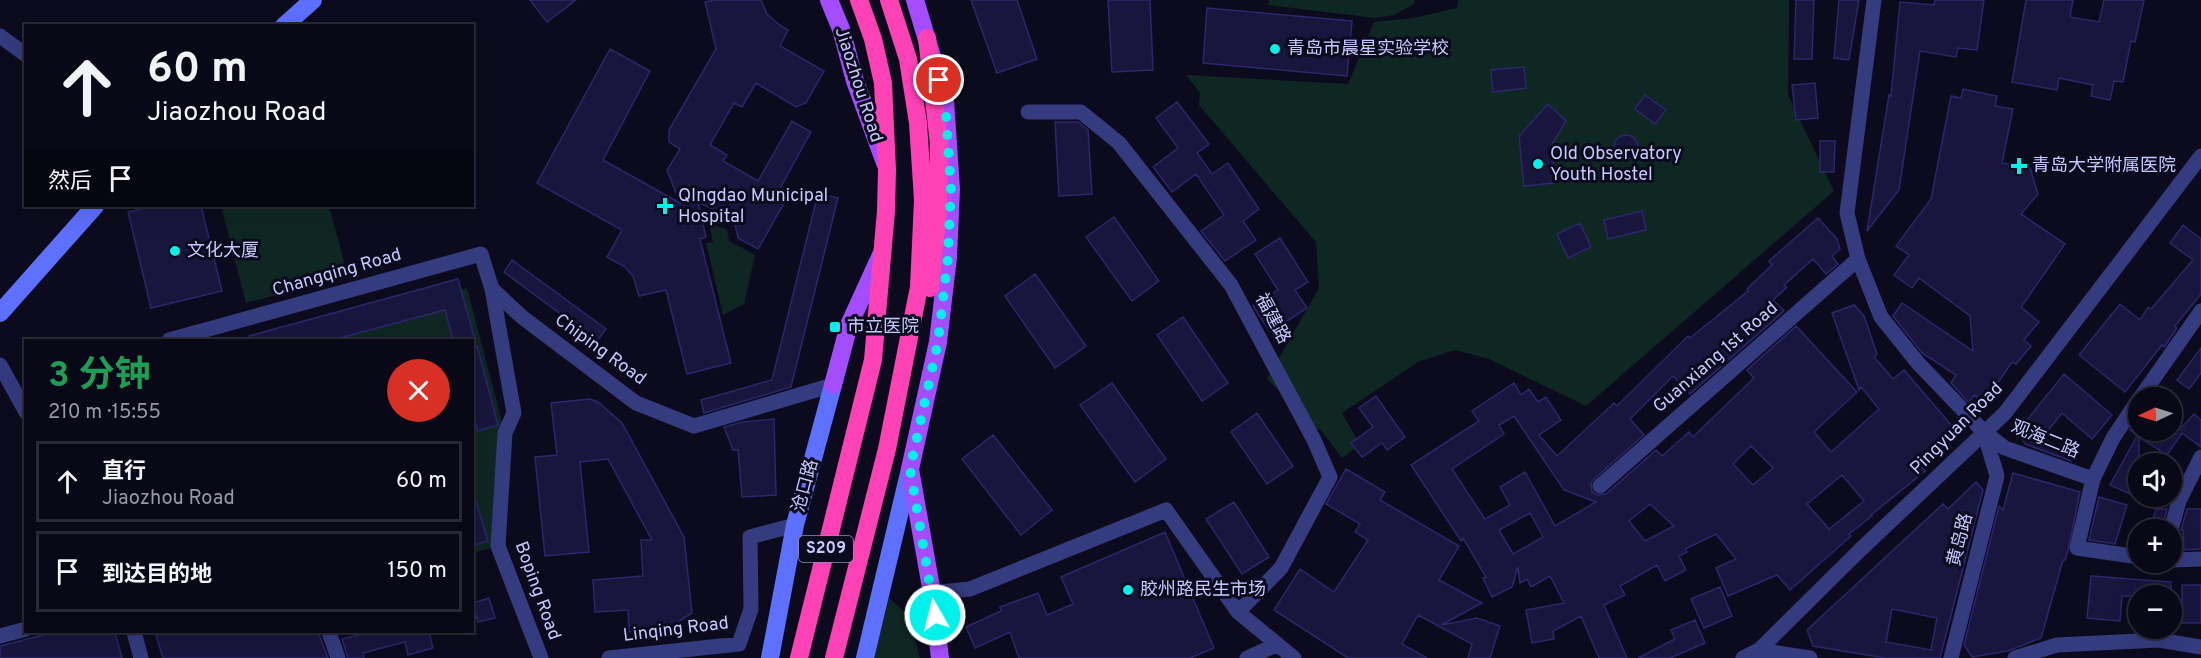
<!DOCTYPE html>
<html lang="zh">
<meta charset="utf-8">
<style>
body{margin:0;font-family:Overpass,"Noto Sans SC",sans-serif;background:#161623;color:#f1f3f6;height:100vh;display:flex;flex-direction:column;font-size:22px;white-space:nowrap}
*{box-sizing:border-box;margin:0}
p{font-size:20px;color:#989aa1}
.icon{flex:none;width:33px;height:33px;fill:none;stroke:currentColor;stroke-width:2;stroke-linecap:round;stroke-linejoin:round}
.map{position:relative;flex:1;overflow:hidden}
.details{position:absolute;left:24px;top:339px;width:450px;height:294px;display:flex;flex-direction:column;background:#080816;border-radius:0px;box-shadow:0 6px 24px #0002,0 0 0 2px #292935}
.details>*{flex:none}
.banner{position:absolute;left:24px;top:24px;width:450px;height:183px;border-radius:0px;box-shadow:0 6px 24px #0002,0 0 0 2px #292935;background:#080816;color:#f1f3f6;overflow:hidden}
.needle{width:39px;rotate:266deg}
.fabs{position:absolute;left:2128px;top:387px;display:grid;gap:12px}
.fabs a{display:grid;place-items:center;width:54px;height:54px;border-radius:50%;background:#080816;box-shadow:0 6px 24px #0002,0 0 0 2px #292935;font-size:30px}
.pin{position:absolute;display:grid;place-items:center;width:51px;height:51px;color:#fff;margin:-26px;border:3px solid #fff;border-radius:50%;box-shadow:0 2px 6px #0007}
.me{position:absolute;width:66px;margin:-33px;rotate:352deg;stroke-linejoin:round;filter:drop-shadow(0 0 4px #0008)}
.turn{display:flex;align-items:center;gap:21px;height:126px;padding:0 24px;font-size:27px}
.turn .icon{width:78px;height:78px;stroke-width:2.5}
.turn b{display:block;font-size:42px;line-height:51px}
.then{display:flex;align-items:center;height:57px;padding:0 24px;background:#0003;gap:12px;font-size:22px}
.round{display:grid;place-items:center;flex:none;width:63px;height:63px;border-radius:32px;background:#161623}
.headline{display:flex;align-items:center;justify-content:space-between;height:102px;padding:0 24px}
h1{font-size:36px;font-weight:700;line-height:45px;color:#1e9e55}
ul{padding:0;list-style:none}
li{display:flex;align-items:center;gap:18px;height:81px;margin:0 12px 9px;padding:0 12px;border:3px solid #292935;border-radius:0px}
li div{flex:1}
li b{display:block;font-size:22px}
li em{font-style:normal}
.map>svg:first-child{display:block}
</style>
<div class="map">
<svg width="2201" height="658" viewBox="0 0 2201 658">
<rect width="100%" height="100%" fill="#0b0b1d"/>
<path fill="#0e2723" d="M1269,0h146l-1,4 -20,11 -19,3 -107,-13z
M1458,0h331l-1,95 46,96 -248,215 -97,-47 -34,-9 -37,12 -76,51 18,32 -18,13 -22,-29 -2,1 -51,-51 52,-91 -3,-46 -117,-137 1,-12 -14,-18 162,9 26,-62 39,-4 44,-10z
M221,206h108l19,70 -102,27z
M709,223l18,7 2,11 26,14 -11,49 -21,11 -17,-72 7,-1z
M467,288l38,145 -7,113 -25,7 -1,-213h-203z
M889,598l19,17 12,43h-46z"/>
<path fill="#19163e" stroke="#2b276b" stroke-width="1.5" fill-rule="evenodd" d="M530,0h46l-29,22z
M715,0h46l6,14 11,10 10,6 -8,16 44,25 -18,32 -10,4 -40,-24 -14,24 -8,-4 -24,42 17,10 -4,6 35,20 34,-60 19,11 -33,60 9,6 -29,51 -20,-11 -4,-19 -36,-17 8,35 -6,2 31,124 -44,11 -21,-84 -27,6 -6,-20 -8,-9 -18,-10 15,-27 -85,-47 73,-134 40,22 -47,89 77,43 -13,-33 13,-21 -11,-7v-12l47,-81 -11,-47z
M971,0h46l20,59 -40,14z
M1108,0h42l3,70 -41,2z
M1796,0h18l-2,59h-18z
M1839,0h20l-10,60 -15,-2z
M1935,0h49l-7,50 -19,-2 -2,9 -36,-6 -21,139 -32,41 22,-136 2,1 9,-94 34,3z
M2026,0h47l-3,17 29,5 5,-22h40l-9,42 -4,-1 -8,41 -9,-1 -4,19 -19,-4 2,-11 -34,-7 -2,12 -45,-8z
M1207,8l145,13 -5,55 -144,-13z
M1524,67l2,21 -33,4 -2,-22z
M1815,83l3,35 -22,2 -4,-35z
M1963,89l34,7 -2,10 18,3 -11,54 28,5 8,26 -17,20 44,30 -44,63 18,15 -15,18 7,6 -15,18 -4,-2 -27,40 -11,-7 -5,8 -18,-20 5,-8 -34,-22 -29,-37 9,-13 71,48 -3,-35 -51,-38 -7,10 -18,-13 15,-20 -13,-9 35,-47 20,-103 10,2z
M1645,95l21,15 -11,14 -20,-15z
M1177,102l32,42 -12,9 15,21 16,-11 31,46 -16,12 13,19 -31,21 -24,-30 23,-16 -28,-41 -24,18 -19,-25 25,-19 -22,-30z
M1548,104l18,17 -14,23 2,39 -30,3 -5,-50z
M1055,122h23l10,8 4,64 -33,2z
M1614 147a12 12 0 1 1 24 0a12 12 0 1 1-24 0Z
M1820,141h15l-1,31h-14z
M818,193l20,5 -47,189 -87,26 -3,-13 71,-20z
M154,206h47l21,85 -71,17 -23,-96z
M1642,211l4,19 -38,9 -4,-19z
M1114,217l45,64 -27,20 -46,-64z
M1818,218l19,21 3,10 -8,7 6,8 -12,10 -13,-15 -29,26 3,2 -14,13 11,11 -94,83 -17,-18 -43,43 14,16 -50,44 -3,4 1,9 5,3 9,-1 50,-44 6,6 27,-24 4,5 61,-59 -7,-8 49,-44 61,66 -43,40 17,20 48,-43 -18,-22 -2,3 -27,-77 22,-8 10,11 13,38 -3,3 19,22 11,-9 55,64 -37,33 3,4 -54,44 1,1 -23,18 2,2 -61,54 -13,-15 -49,21 -12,-28 20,-9 -20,-25 -31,15 2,3 -8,4 7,14 -21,11 -8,-16 -37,21 5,9 -21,10 23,53h-28l-18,-42 -28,15 1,8 -22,4 -6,-33 38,-7 -14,-27 -19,11 -4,-8 -7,4 -2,-16 -6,20 -20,10 -9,-19 3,-1 -23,-39 -2,3 -50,-76 68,-44 -7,-10 42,-28 7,12 8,-6 9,13 8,-5 15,23 -22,15 18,21 57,-53 3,3 71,-70 2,2 58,-47 -1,-2 25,-24 -3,-4zM1514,416l50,74 32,12 -41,24 -30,-54 -25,15 10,18 -25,14 -33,-50 52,-35 -5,-9zM1751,446l22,22 -20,17 -20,-21zM1842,475l22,26 -35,28 -22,-25zM1650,504l24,22 -29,15 -16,-20zM1530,513l13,24 -30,17 -14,-24z
M1580,223l11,24 -23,11 -11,-24z
M2183,225l18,14v55l-26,32 2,2 -13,19 -2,-2 -37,47 -46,-37 41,-51 20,16 8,-13 3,2 42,-49 -23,-17z
M1280,238l28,44 -13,8 12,18 -37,24 -17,-26 25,-16 -23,-36z
M512,260l94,69 -9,12 -93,-69z
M1035,274l51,72 -31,22 -50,-72z
M458,279l17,61h-22l-8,-30 -113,30h-82l-1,-4z
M1183,317l45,66 -26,18 -45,-66z
M477,346l21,79 -20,6 -6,-20v-64z
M2201,348v25l-12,16 -12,-9z
M2064,374l48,41 -20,24 -30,-26 -20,25 32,18 -3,5 -46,-17 -7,-13z
M1112,383l54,76 -31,23 -55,-77z
M1376,396l29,41 -18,13 -5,-7 -20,14 -11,-14 22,-16 -14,-19z
M590,399l8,3 24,21 62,114 8,76 -25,16 -38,3 -1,-22 -33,2 -2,-32 50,-4 -2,-36h11l-44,-81 -28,3 9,90 -44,4 -10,-99 22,-2 -6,-52z
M1257,413l36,53 -26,18 -36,-52z
M2194,414l7,6v27l-19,-14 -15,22 -28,-18v56l-7,-4 -2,5 -20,-9 27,-49 -7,-6h49z
M774,419l2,76 -34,2 -4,-47h-5l-9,-23 19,-5z
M993,435l59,75 -31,25 -59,-76z
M1346,469l39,23 -5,8 79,46 -20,34 43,23 -41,22 36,-7 23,8 -10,32h-22l4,-14 -54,-29 -16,29 25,14h-79l-74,-48 26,-41 34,23 34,-52 -13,-8 5,-8 -34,-20z
M2013,473l67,19 -12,59 -3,9h-2l-22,78 -33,13 -36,6 -8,-12 35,-139 4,4z
M1976,482l7,8 -43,168h-55l-72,-12 -6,-16 136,-126 5,5zM1892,609l45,9 -6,32 -45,-8z
M2099,497l28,8 -12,39 -26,-4z
M476,501l12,40 -16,5v-44z
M1234,502l35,55 -27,17 -36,-55z
M2156,509h11l-5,21h-13z
M2187,509h14v40l-17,1 -1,-20h-2z
M1165,532l49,116 -24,10h-171l-9,-26 -35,16 -9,-21 35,-16 -1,-4 38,-14 9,22 26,-11 -12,-27z
M2091,576l80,6v14h-49l-2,25 -33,-3z
M2182,585h19v38h-19z
M1720,587l12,29 -28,12 -13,-29z
M489,598l6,20 -17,4 -5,-19z
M1695,620l10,23 -35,15h-32l37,-19 -4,-9z
M55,632h60l7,26h-122v-12z
M155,632h163l10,26h-165z
M371,632h58l4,16 -25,7 -3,-13 -42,11 1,5h-16l-6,-19z"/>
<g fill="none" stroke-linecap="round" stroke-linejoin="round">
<path stroke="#343b7e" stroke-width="15" d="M1874,0l-27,213 11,46 23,58 37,46 66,69 21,16 88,31
M0,36l26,19
M1028,112h53l38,31 112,142 83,155 16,37 -49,91 -43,44
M492,289l30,28 114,86 58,23 139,-41
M169,340l312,-86 11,35 22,124 -9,20 -7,113 43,112
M0,365l26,47
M2140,398l61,-87
M2139,399l-26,39 -20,41 -16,69 62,9
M1600,486l258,-227
M2171,530l8,-29 22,-44
M2172,560l29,-1
M932,593l38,-4 196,-79 72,102 56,46
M134,632l7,26
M329,632l9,26
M0,636l26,-7
M1759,650l51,8
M609,658l130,-14 12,-35 -1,-72 45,-12
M1247,658l29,-13
M1743,658l16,-8 100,-99 146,-138 196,-257
M1951,658l46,-182 -13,-44
M2015,658l42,-13 102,-5 42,7"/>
<path stroke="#5d70ff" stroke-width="18" d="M284,26l29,-26
M0,313l95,-107
M770,658l25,-133 38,-140
M865,658l45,-189"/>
<path stroke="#a44dff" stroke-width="18" d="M829,0l12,29 14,52 30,82
M915,0l30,100 6,89 -3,68 -10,85 -28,127 22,124 8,65
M833,385l16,-60 32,-70"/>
<path stroke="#ff41b6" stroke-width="18" d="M927,38l12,106 -1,67 -8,77
M799,658l74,-298 13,-149 1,-41 -4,-87 -10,-44 -14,-39
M834,658l53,-209 32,-162 4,-87 -5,-77 -10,-64 -19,-59"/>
</g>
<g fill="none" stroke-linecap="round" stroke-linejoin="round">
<path stroke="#00f1e9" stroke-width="10" stroke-dasharray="0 18" d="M935,615l-25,-146 28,-127 10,-85 3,-68 -6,-89 -6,-20"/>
</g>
<g fill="#00f1e9" stroke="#0b0b1d" stroke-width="2">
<circle cx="1275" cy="49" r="6"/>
<circle cx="1538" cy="164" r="6"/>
<path d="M2016 157h6v6h6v6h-6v6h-6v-6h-6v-6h6z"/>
<path d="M662 197h6v6h6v6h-6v6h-6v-6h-6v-6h6z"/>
<circle cx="175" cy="251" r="6"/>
<rect x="829" y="321" width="12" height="12" rx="3"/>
<circle cx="1128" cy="590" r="6"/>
</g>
<g text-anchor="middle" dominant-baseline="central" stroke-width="6" stroke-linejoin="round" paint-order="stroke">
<rect fill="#0b0b1d" stroke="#8e8fbb" stroke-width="1.5" x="799" y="536" width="54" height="26" rx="4.5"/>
<g font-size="16" font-weight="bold" fill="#c6c8ff">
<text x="826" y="549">S209</text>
</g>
<g font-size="18" fill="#c6c8ff" stroke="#0b0b1d" text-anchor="start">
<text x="1287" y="49">青岛市晨星实验学校</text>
<text x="1550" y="154">Old Observatory<tspan x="1550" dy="21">Youth Hostel</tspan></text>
<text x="2032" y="166">青岛大学附属医院</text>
<text x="678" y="196">QIngdao Municipal<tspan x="678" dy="21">Hospital</tspan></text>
<text x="187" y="251">文化大厦</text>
<text x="847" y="327">市立医院</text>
<text x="1140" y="590">胶州路民生市场</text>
</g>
<g font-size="18" fill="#c6c8ff" stroke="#0b0b1d">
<text transform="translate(858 85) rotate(72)">Jiaozhou Road</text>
<text transform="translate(337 273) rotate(-16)">Changqing Road</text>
<text transform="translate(1272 319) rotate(62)">福建路</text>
<text transform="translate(600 350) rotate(36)">Chiping Road</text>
<text transform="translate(1716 358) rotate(-41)">Guanxiang 1st Road</text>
<text transform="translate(1957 429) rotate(-45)">Pingyuan Road</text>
<text transform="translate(2045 440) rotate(22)">观海二路</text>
<text transform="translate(806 486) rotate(-75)">沧口路</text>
<text transform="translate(1961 540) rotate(-76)">黄岛路</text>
<text transform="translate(537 591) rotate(70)">Boping Road</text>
<text transform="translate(676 630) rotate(-7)">Linqing Road</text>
</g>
</g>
</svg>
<div class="fabs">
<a><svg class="needle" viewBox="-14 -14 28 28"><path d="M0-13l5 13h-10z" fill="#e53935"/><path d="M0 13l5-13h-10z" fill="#989aa1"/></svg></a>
<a><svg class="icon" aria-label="sound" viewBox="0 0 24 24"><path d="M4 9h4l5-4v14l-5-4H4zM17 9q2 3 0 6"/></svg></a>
<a>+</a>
<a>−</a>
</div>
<div class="pin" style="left:939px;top:80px;background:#d93025"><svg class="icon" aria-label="arrive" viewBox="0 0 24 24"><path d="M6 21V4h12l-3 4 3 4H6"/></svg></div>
<svg class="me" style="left:935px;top:615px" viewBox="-20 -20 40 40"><circle r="17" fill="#00f1e9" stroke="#fff" stroke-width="3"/><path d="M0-11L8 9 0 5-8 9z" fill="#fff"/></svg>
<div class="banner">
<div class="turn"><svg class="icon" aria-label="ahead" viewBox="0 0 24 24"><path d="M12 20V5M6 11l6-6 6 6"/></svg><div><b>60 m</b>Jiaozhou Road</div></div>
<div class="then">然后<svg class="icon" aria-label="arrive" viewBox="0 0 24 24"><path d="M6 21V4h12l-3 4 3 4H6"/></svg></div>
</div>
<section class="details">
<div class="headline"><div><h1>3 分钟</h1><p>210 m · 15:55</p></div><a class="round" style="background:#d93025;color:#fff"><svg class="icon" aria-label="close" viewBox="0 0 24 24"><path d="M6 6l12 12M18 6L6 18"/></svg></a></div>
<ul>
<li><svg class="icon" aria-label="ahead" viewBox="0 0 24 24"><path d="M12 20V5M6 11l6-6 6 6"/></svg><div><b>直行</b><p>Jiaozhou Road</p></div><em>60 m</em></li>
<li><svg class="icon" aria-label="arrive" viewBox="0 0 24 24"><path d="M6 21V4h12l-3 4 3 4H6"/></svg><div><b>到达目的地</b></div><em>150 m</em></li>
</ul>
</section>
</div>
